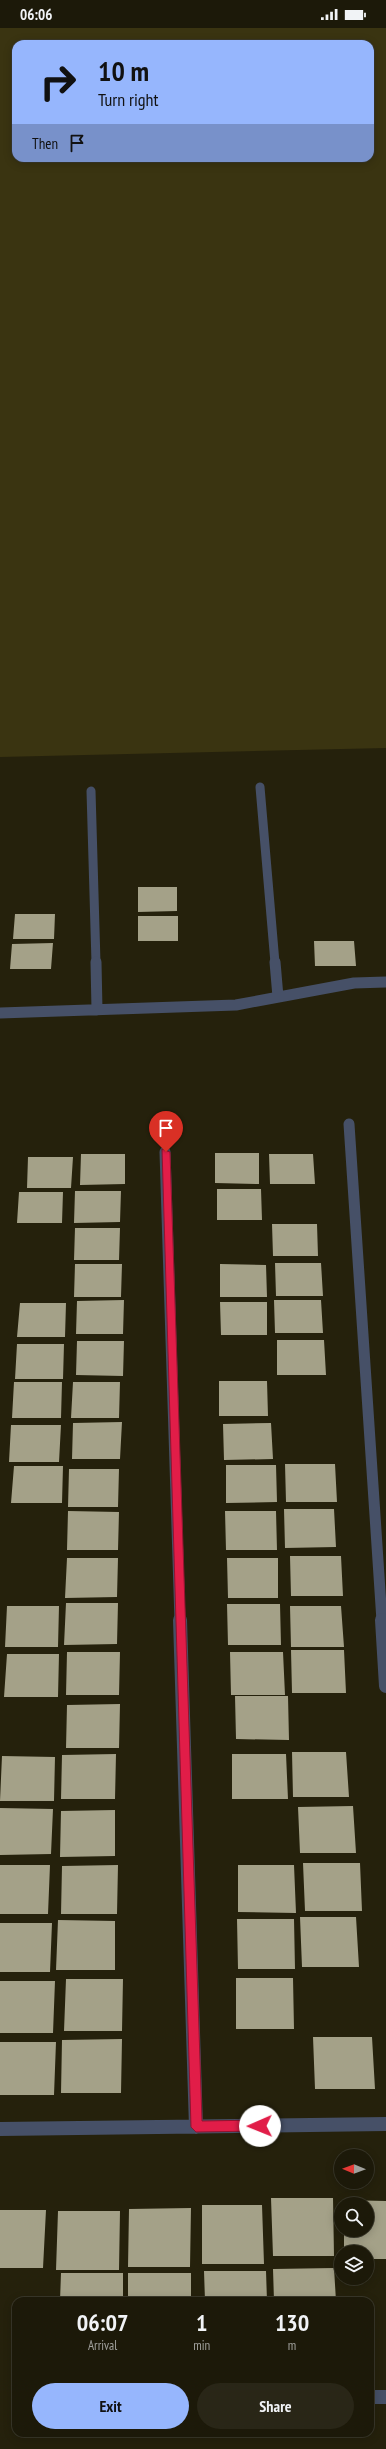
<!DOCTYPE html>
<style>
body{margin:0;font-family:"PT Sans Narrow",sans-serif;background:#292617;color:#f1f3f6;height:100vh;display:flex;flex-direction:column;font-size:15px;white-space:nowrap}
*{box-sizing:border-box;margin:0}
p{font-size:13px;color:#a0a09c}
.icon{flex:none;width:22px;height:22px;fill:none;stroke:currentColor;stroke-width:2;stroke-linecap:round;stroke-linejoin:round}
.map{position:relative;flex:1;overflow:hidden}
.panel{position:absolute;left:12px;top:2269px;width:362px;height:140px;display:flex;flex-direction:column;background:#1c1909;border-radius:12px;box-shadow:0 2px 10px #0003,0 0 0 1px #3a382a}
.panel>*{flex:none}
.banner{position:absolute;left:12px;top:12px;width:362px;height:122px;border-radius:12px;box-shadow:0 2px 10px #0003,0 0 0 1px #3a382a;background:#96b6fd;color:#111;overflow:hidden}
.needle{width:26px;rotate:271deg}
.fabs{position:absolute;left:334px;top:2121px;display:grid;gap:8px}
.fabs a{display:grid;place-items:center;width:40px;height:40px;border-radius:50%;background:#1c1909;box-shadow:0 2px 10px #0003,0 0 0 1px #3a382a;font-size:20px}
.pin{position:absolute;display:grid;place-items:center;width:34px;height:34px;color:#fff;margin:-41px -17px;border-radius:50% 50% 50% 0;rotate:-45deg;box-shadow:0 0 4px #0007}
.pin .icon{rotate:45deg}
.me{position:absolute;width:44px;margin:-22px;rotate:269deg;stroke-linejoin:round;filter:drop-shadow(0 0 3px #0008)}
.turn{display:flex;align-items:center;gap:14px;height:84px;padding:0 20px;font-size:18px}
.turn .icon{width:52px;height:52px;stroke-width:2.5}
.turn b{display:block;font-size:28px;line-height:34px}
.then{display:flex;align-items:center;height:38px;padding:0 20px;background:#0003;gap:8px;font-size:15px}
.eta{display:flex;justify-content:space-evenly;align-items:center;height:68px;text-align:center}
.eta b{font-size:24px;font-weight:700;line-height:28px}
.action{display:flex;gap:8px;margin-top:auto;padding:8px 20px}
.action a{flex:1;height:46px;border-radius:24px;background:#96b6fd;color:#111;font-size:16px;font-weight:700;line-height:46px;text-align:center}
.action a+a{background:#292617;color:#f1f3f6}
.status{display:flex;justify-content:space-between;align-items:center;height:28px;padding:0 20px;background:#1c1909;direction:ltr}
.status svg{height:11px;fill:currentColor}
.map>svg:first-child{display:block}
</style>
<div class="status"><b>06:06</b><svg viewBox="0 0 49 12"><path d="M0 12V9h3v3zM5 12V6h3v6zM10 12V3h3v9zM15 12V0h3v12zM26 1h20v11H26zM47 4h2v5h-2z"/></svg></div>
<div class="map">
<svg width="386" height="2421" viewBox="0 0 386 2421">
<rect width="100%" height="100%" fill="#25210c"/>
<path fill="#3a3411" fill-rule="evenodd" d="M0,0h386v720l-386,9zM16,16h354v114h-354z"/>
<path fill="#a4a188" d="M138,859h39v24l-39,1z
M15,886h40l-1,25h-41z
M138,888h40v25h-40z
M314,913h40l2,25h-41z
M53,915l-2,26h-41l2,-25z
M215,1125h44v31l-44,-1z
M81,1126h44v30l-45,1z
M269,1126h44l2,30h-45z
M28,1129h45l-2,31h-44z
M217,1161h44l1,31h-45z
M75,1163h46l-1,31 -46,1z
M19,1164h44l-1,31h-45z
M272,1196h45l1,32h-45z
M75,1200h45l-1,32h-45z
M275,1235h46l2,33h-47z
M75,1236h47l-1,33h-47z
M220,1236l46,1 1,32h-47z
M124,1272l-1,34h-47l1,-33z
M274,1272h47l2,33h-48z
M220,1274h47v33h-46z
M20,1275h46l-1,34h-48z
M277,1312h47l2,35h-49z
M77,1313h47l-1,35 -47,-1z
M17,1316h47l-1,35h-48z
M219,1353h48l1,35h-49z
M14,1354h48l-1,36h-49z
M73,1354h47l-1,36h-48z
M122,1394l-2,37h-48l1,-36z
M271,1395l2,36 -49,1 -1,-36z
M11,1397h50l-2,37h-50z
M285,1436h50l2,38h-51z
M226,1437h50l1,37 -51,1z
M14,1438h49l-1,37h-51z
M69,1441h50l-1,38h-50z
M284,1481h50l2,38 -51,1z
M68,1483l51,1 -1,38h-51z
M225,1483h51l1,39h-51z
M290,1528h51l2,40h-52z
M67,1530h51l-1,39 -52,1z
M227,1530h51v40h-50z
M66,1575h52l-1,41 -53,1z
M227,1576h53l1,41h-53z
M7,1578h52l-1,41h-53z
M290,1578h51l3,41h-53z
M291,1622h53l2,43h-54z
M67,1624h53l-1,43h-53z
M230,1624h53l2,43h-54z
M7,1626h52l-1,43h-54z
M235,1668h53l1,44 -53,-1z
M120,1676l-1,44h-53l1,-43z
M292,1724h54l3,45h-56z
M116,1726l-1,45h-54l1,-44z
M232,1726h54l2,45h-56z
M2,1728l53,1 -1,44h-54z
M353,1778l3,47h-56l-2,-46z
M0,1780l53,1 -2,45 -51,1z
M115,1782v46l-55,1 1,-46z
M303,1835h57l2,48h-57z
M0,1837h50l-2,49h-48z
M118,1837l-1,49h-56l1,-48z
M238,1837h56l2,48 -58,-1z
M300,1889h56l3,50h-57z
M237,1891h57l1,50h-57z
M58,1892l57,1v49h-59z
M0,1895h52l-2,49h-50z
M236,1950h57l1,51h-58z
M66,1951h57l-1,52h-58z
M0,1953h55l-2,52h-53z
M313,2009h59l3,52h-60z
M122,2011l-1,54h-60l1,-53z
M0,2014h56l-2,53h-54z
M271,2170h62l1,58h-61z
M342,2172l44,1v58h-19v-7h-23v-22h23v-26h-25z
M202,2177h60l2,59h-62z
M191,2180l-1,59h-62l1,-58z
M0,2182h46l-3,58h-43z
M58,2183h62l-1,59h-63z
M334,2240l2,33h-62l-1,-32z
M204,2243h62l1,30h-62z
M61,2245h62v28h-63z
M128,2245h63v28h-63z"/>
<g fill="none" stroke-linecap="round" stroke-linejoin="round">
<path stroke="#465067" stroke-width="9" d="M260,759l15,176
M91,763l5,172"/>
<path stroke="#465067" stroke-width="11" d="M96,934l1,48
M275,934l3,35
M0,985l236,-8 118,-22 32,-1
M349,1096l33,497
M165,1124l15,469"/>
<path stroke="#465067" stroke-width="14" d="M180,1592l16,507
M382,1592l4,66
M0,2101l386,-5
M370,2369h16"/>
</g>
<path fill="#e11d48" stroke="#92132f" d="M162,1121l8,3 32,969 58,-1 6,6 -6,5 -64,1 -5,-5z"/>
</svg>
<div class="fabs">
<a><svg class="needle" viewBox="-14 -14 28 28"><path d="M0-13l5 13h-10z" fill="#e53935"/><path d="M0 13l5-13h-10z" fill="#a0a09c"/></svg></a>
<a><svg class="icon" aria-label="search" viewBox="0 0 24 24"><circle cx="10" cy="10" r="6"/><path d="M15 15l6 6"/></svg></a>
<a><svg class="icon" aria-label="layers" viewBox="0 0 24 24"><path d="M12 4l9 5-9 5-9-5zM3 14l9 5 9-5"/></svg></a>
</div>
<div class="pin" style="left:166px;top:1124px;background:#d93025"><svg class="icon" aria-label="arrive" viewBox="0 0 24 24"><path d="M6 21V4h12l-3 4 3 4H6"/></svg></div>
<svg class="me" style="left:260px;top:2098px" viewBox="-20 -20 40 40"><circle r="19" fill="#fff"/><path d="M0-13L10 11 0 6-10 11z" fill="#e11d48"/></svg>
<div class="banner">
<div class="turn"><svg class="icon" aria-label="right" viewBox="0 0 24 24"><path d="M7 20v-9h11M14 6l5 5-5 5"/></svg><div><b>10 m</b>Turn right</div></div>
<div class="then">Then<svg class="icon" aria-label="arrive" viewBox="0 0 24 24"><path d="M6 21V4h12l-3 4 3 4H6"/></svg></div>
</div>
<section class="panel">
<div class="eta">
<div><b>06:07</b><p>Arrival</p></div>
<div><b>1</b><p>min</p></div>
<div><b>130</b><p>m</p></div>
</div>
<div class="action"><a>Exit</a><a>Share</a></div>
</section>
</div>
